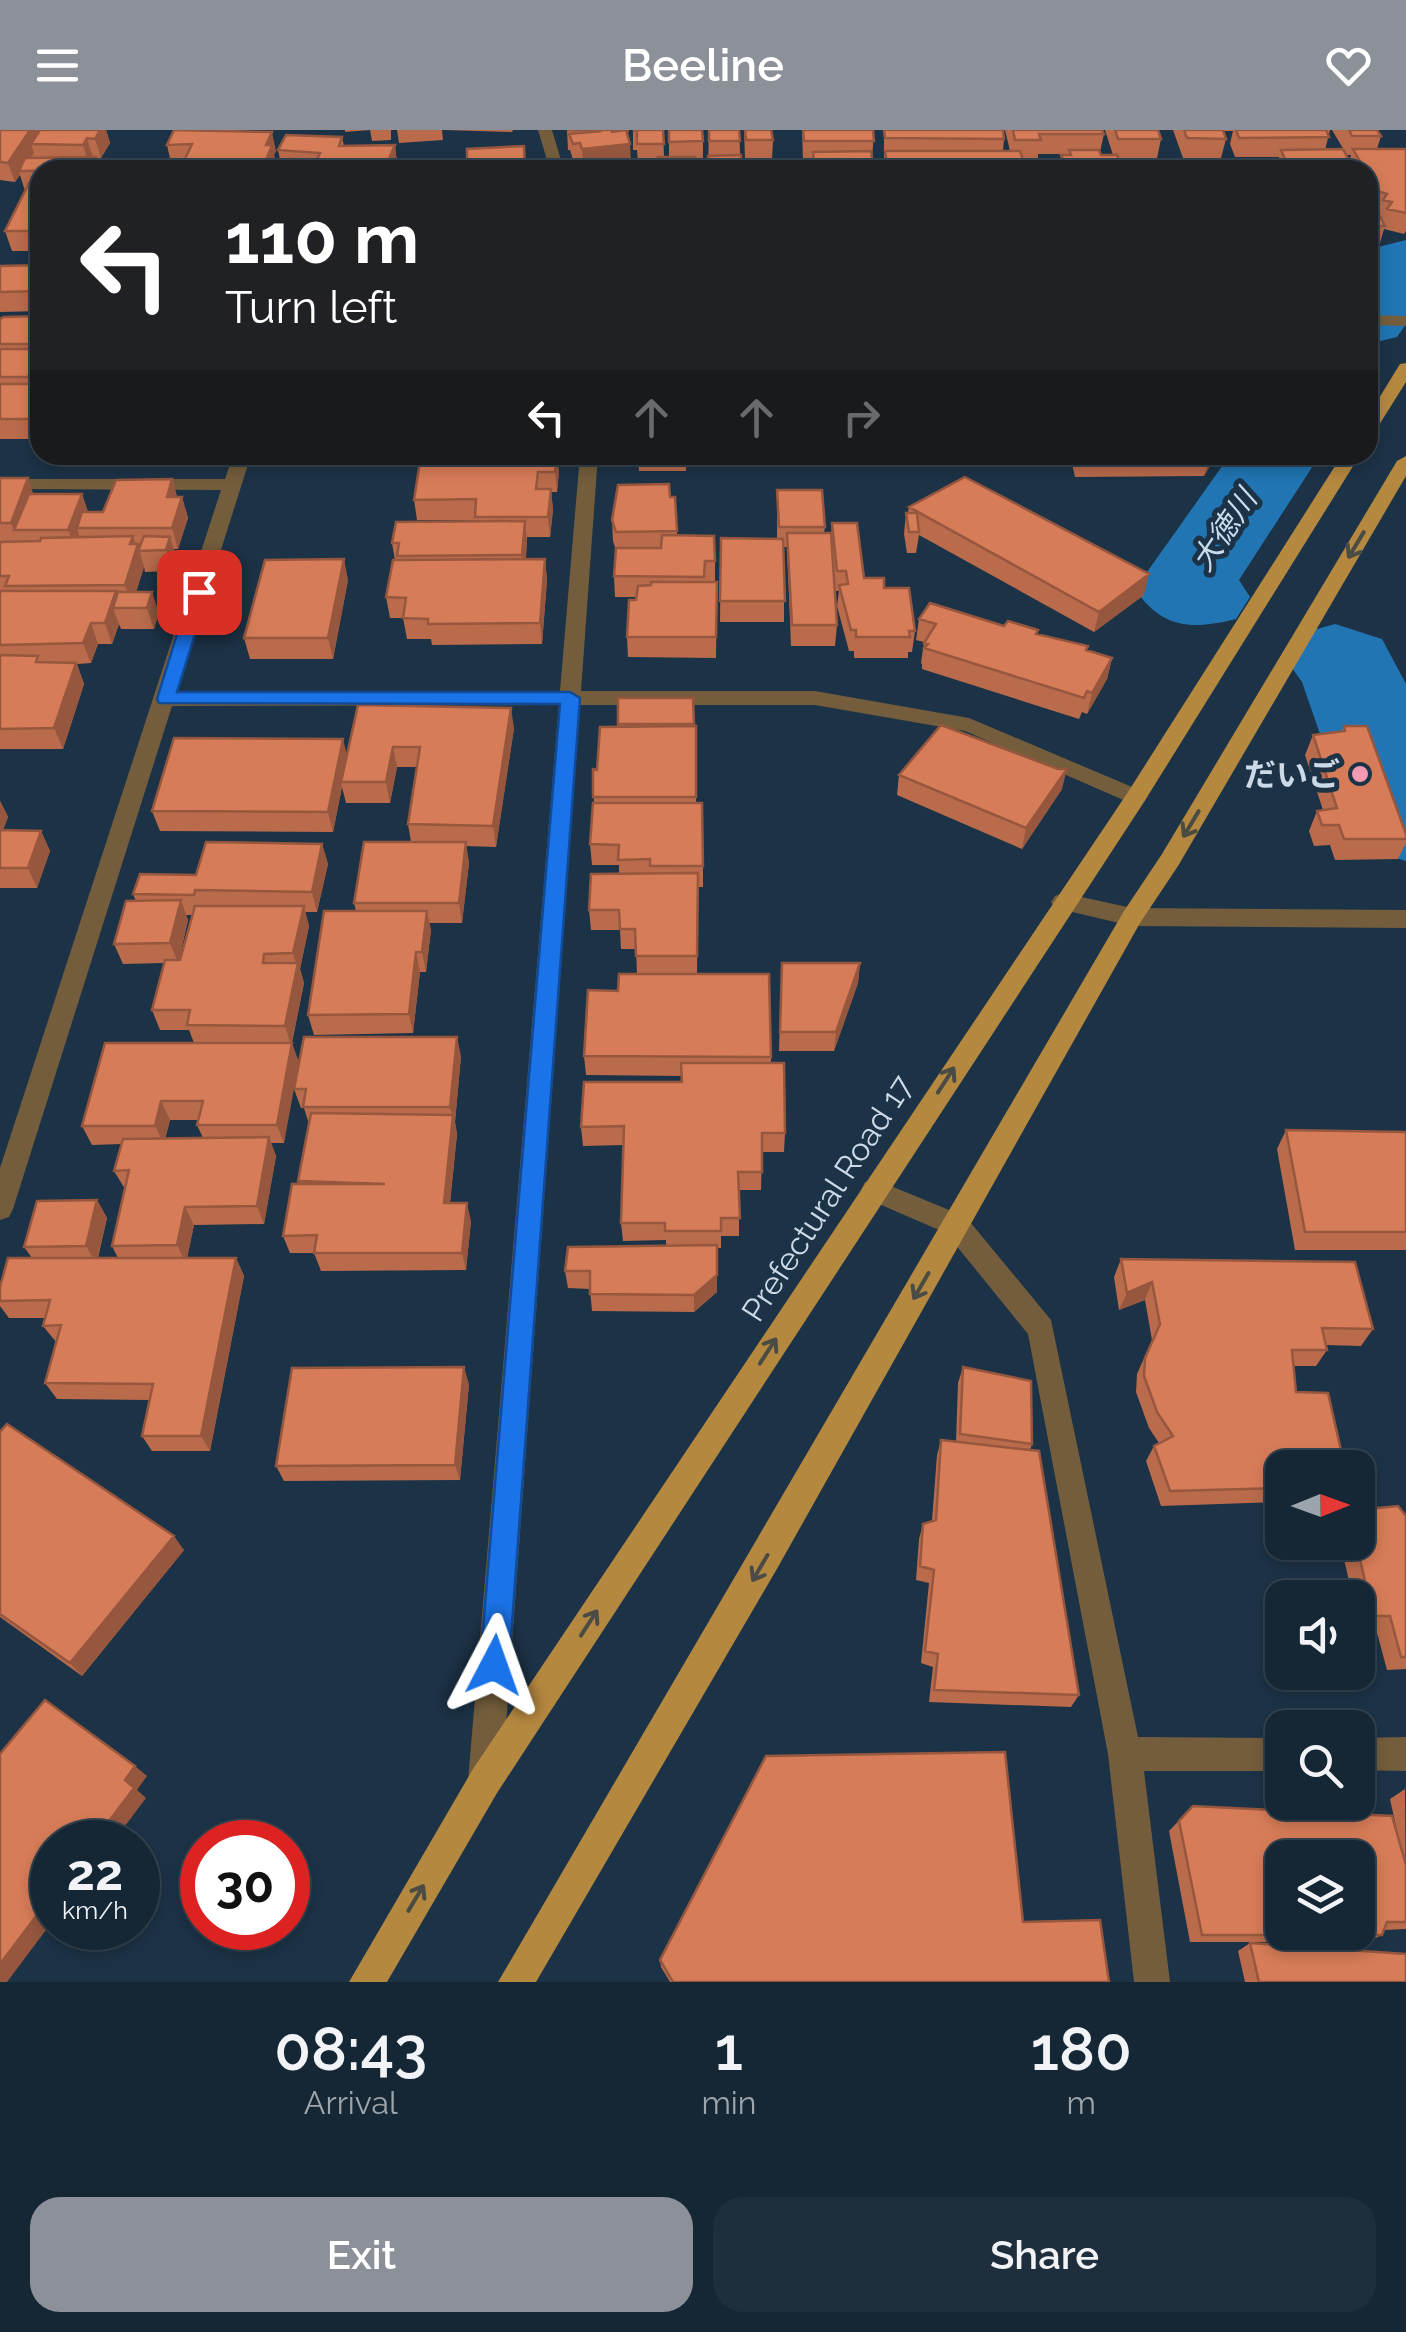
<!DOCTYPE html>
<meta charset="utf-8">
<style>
body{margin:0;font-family:Raleway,"Noto Sans JP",sans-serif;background:#1e2e3c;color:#f1f3f6;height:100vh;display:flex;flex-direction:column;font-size:38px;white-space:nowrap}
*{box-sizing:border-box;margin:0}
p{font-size:32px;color:#9da5ac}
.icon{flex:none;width:55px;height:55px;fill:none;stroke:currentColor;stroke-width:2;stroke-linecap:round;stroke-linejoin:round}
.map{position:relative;height:1852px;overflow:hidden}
.side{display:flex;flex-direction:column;background:#152634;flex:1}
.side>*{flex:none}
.top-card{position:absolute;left:30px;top:30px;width:1348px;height:305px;border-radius:30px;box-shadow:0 5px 15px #0003,0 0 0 2px #34434f;background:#202124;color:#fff;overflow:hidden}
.needle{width:65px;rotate:89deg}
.tools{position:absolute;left:1265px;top:1320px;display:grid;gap:20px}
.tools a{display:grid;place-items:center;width:110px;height:110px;border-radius:20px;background:#152634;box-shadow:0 5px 15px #0003,0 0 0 2px #34434f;font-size:50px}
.speed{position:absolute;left:30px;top:1690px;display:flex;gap:20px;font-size:50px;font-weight:700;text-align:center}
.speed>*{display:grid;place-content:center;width:130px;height:130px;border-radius:50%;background:#152634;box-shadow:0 5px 15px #0003,0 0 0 2px #34434f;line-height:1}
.speed small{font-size:25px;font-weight:400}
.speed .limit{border:15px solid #d22;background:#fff;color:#111}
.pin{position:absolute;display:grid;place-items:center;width:85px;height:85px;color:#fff;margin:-42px;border-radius:20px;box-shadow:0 5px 15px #0006}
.me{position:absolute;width:110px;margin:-55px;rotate:4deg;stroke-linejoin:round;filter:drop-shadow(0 0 8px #0008)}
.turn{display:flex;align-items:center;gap:35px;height:210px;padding:0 30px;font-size:45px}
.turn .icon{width:130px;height:130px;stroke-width:2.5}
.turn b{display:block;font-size:70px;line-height:85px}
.lanes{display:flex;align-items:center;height:95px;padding:0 30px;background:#0003;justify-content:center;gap:50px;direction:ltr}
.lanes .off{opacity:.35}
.eta{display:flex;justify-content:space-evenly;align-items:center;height:170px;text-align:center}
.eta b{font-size:60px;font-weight:600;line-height:70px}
.action{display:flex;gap:20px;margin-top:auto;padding:20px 30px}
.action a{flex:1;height:115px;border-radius:30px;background:#8c9099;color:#fff;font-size:40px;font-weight:600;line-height:115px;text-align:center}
.action a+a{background:#1e2e3c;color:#f1f3f6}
header{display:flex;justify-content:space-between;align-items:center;height:130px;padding:0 30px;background:#8c9099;color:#fff;font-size:45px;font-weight:600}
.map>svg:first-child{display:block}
</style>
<header><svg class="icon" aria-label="menu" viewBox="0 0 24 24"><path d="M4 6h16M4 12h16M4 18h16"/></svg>Beeline<svg class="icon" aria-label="heart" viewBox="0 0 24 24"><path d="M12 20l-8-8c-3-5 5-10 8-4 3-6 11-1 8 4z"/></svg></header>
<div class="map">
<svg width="1406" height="1852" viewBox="0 0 1406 1852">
<rect width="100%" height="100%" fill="#1c3246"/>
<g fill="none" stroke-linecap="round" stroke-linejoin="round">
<path fill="#2175b3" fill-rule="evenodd" d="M1406,110v84l-9,13 -29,7v-82l10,-15z
M1230,325h90l-81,125 11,17 -14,22c-44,11 -74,10 -101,-30z
M1335,494l47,15 24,45v177l-39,-12 -17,-28 -48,-139 -18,-25 15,-23z"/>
<path fill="#735d3c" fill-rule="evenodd" d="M538,0h14l12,40h-14z
M1368,185l38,1v10l-38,-1z
M233,325h18l-75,237 384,-1 20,-236h18l-17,236h234l154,27 175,74 3,5 -3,5h-16l-163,-71 -150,-26h-235l-78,1076 -5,12 -12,5 -12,-5 -5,-12 91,-1076 -387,1 -159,503 -4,8 -9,3v-52l221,-678 -221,-1v-10h225z
M1063,763l69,15 274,2v18l-274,-2 -77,-18 -4,-6 4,-6z
M874,1049l92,38 85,103 87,417 144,1v33h-138l26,211h-36l-26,-228 -80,-420 -82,-101 -81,-35 -4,-8 4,-8z
M1406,1607v34l-48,-1v-32z"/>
<path fill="#b58840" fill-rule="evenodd" d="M1406,233v19l-32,51 -6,1v-18l32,-52z
M1342,325h18l-216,347 -647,991 -110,189h-38l124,-213 655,-977z
M1406,326v20l-228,390 -38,57 -362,644 -242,415h-38l626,-1071 38,-57 235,-393z"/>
</g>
<path fill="#b96b4c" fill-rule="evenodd" d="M0,0h106l4,13 -9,15 -61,12v81h-28l-7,-20 20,-40 -5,-16 -5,7 -15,-2z
M174,0l102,21 -2,4 2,10 -2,5h-116l13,-7 -4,-18z
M345,0h46v10l-19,1 -2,-11 -25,2z
M397,0h45l1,10 -44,3z
M444,0h69l-1,2z
M567,0h49l12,7 3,27 -47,5 -3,-6h-7l-4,-13h-2z
M633,0h30l1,27h5v-27l34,11v20h-7l1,5h11l1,-36h30l2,40 -84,-7 -19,1 -1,-14h-4z
M744,0l29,10 -1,19h-27z
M802,0h72l-2,30 2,10h-62l1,-10h-10z
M884,0l120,9 -1,12h7l-5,-21h97l2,4 -4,18 1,3h12l-8,-25h53l3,9 -4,19h-38l4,12h-64l2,-15h8v-1h-31v5h-16l14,11h-152z
M1173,0h157l-5,20 24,11 2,-6h-4l-15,-25h45l4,6 -4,13h29v82l-2,3 -20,-5 -5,17h-8l-3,5v-81h-92l3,-13h-44l-5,-13 3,-13h-10l3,8 -5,19h-38z
M342,7l2,9 51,-1 2,19 -2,6 -113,-1 -4,-19z
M40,135v46l-40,1v-46z
M40,186v123h-40v-120z
M133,325h52l-1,3h-50z
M421,325l138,15 -2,22h-6l2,18 -3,27h-23l-1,23 19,-1 2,21 -5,64 -110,1 -1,-6h-24l-4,-21h-13l-4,-21 9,-37 -3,-17 83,-22v-1h-58l-3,-20z
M633,325h54l-1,16h-47l-1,-9h-5z
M937,325h124l-1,2h-123z
M1070,325h146l-12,21 -129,1z
M0,348l34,16h48l6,18h15l69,-33 5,18h5l6,21 -10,31h-4l2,8 -4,14 -27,1 -1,-5 -8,25 23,21 -5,16h-33l-2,-5 -7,20h-14l-7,19 -14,1 7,20 -21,65h-63z
M777,360l48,37 -1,6 7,6 1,-16 32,55 20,10 31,43 -3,21h-4v6h-54v-7h-5l-12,-45 2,-15h-4l2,34 -2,21h-44l-4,-99h-3v75h-64l1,-84 56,1z
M670,367h5l2,38 38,26v21h2l-1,76 -88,-1 -1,-20 10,-40h-22l-1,-21 2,-26 -3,-9 -1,-21z
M909,377l235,88 -50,37 -175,-97 -3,18h-9l-3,-19 2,-21h2z
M348,450l-15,79h-83l-6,-21z
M919,489l85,7 84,20 -1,4 25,8 -5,21 -20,35 -5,-2 -3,7 -157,-50v-5l-1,-1 3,-21 -8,-2z
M618,568h75l1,28h2v77l7,63v21h-5l-1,87h72l2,89 14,70 -1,19h-22l-1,38h-22v46h-18v12h-4v44l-23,20 -102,-1 -2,-22 -22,-1 -3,-17 101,-25v-6l-43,1 -2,-18 3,-78 -41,1 -2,-19 101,-45v-6l-96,-1 -2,-19 34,-65 19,-17 -1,-25h-15l-1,-19h-29l-2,-20 30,-36v-9h-27l-2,-21 4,-41 -1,-34 4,1 21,-43z
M358,575l156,23 -18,119 -30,-1 3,17 -7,60h-33l2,7 -5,42h-6l-7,61 -99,2 -6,-20 48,-104 -2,-8 57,-61 -3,-18 9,-57h-20l-7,36h-44l-4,-16 -9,45 -173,-1 -8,-20 195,-56z
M1344,596l62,113v4l-8,16 -63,1 -5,-15 -16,1 -5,-15 8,-20 6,-1 -18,-55 8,-20 29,-3z
M899,645l163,14 -40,60 -125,-54z
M0,671l8,16 -5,13 38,1 9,20 -13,37h-37z
M322,714l6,20 -11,48h-12l4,14 -9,43 4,14 -12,60 -8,100h-13l5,13 -12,68 -70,1 -7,33h49l8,18 -34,175h-58l-10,-15 8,-36 -93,-1 -12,-16 11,-41 -13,-16 2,-8h-36l-9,-12v-19l32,-29 -8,-11 73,-47 10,18 -9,40h20l-6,-12 13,-57 -11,-18 8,-27 -30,1 -10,-19 112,-83 -5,-13h-29l-8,-20 12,-47 -41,1 -9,-20 22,-43 -3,-7 63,-19zM186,785h6l-13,45 9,-40zM170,990h28l-1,5 6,13 -38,1z
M860,833l-2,20 -24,68h-55l2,-69z
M461,926l-6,66 2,12 -7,69 21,18 -5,49 -145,1 -7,-18h-24l-7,-17 16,-52 -1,-3 11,-57 -5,-16h-3l-7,-19z
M1286,1000l120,2v118h-111l-18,-101z
M1121,1129l252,70 -12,17 -35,-1 1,5 -11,16h-23l-11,102v34l-121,4 -15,-45 8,-15 5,-3 -10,-15 -13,-36 1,-18 15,-34 -7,-40 -26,10 -5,-33z
M963,1237l69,77 -2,6 49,245 -8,12 -142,-5 4,-35 -12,-4 8,-80 -13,-3 3,-41 4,-15 9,-3 5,-66 4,-15 15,2 2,-59z
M469,1254l-9,96 -176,1 -8,-15z
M0,1302l184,118 -102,126 -82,-59z
M1406,1386v153l-19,1 -11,-41h-16l-2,-11v-20h-5l-13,-56h18z
M1405,1659l1,140 -22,1 -2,5 -15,7h-177l-21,-111 24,-25 205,30 -8,-37z
M1023,1792l86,60h-439l-9,-15 -1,-7z
M1250,1813l156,39h-161l-7,-31z"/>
<path fill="#96573e" d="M30,0h13l-12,14 3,9 -12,18h-3l1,4 -5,7 -7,-19z
M100,0h6l4,13 -9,15 -6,-19z
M625,0h4l-3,15 4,-1 1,20 -47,5 -2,-20z
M272,2l4,19 -2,4 2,10 -2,5h-12l4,-25z
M87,8l6,20 -4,7 -6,-20z
M395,15l2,19 -2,6h-11z
M96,27l4,13h-10z
M1378,96l-7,20 -3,5v-11z
M39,219l1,31h-5l4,10 -4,8 -7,-21z
M557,325l2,15 -2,22 -2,-20z
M1210,325h6l-12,21z
M28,348l7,21 -21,31 -3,-7z
M172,349l6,21 -11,-3z
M551,359l2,21 -3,27 -2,-20z
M82,364l7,21 -12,13 3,10 -4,13 -8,-21z
M182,367l6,21 -10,31 -6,-21z
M525,391l2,21 -3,34 -2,-21z
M133,406l3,11 2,-3 6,23 -12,38 -7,-20z
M170,407l6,20 -4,14 -6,-21z
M344,429l4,21 -15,79 -5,-21z
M545,429l2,21 -5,64 -2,-21z
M1149,444l-5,21 -50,37 5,-20z
M116,461l6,17h-9l6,16 -7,20 -7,-21z
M152,462l7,21 -5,16 -7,-21z
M91,493l7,21 -7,19 -8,-20z
M1112,528l-5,21 -20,35 5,-21z
M76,533l8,21 -21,65 -9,-21z
M511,578l3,20 -18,119 -3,-21z
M343,609l5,20 -7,23 1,5 -9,45 -5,-20z
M393,617l4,20 -7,36 -4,-21z
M1067,639l-5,20 -40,60 4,-21z
M0,671l8,16 -8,21z
M41,701l9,20 -13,37 -9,-20z
M466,712l3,21 -7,60 -3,-20z
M322,714l6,20 -11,48 -5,-20z
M181,770l7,20 -10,43 -8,-20z
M304,776l5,20 -9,43 4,14 -13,62 -6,-19 12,-59 -4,-14z
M427,781l4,19 -5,42 -4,-20z
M416,822l4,20 -7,61 -4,-19z
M860,833l-2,20 -24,68 2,-19z
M457,907l4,19 -6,66 2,12 -9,87 -4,-18 9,-84 -3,-12z
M292,913l7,19 -15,81 -7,-18z
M161,971l9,19 -6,24 -9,-18z
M269,1007l7,19 -12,68 -7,-18z
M97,1070l10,18 -11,45 -10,-17z
M467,1073l4,18 -5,49 -4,-17z
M185,1077l9,18 -8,38 -9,-18z
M236,1128l8,18 -34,175 -9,-15z
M717,1145v17l-23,20v-17z
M1152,1152l-7,18 -26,10 8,-17z
M464,1237l5,17 -9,96 -5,-15z
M174,1406l10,14 -102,126 -12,-13z
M135,1636l12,10 -10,14 9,8 -33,44h-20l32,-62z
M52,1765v27l-45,60h-7v-18z"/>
<path fill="#d77c58" stroke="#96573e" stroke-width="2.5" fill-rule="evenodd" d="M0,0h30l-22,33 -8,-1z
M40,0h60l-5,9 -8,-1 -4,7 -52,-1z
M174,0l98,2 -6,13h6l-10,25h-104l4,-7h21l9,-19 -25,1z
M567,0h49l-5,2 15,-2 4,14 -48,5 -2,-6 -7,1 -4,-10 33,-3z
M633,0h30l1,14h-27v-13z
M669,0h33l1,11 -34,1z
M709,0h30l1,11h-31z
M745,0h26l2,10h-27z
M803,0h70l1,11h-70z
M884,0h119l1,9 -119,-1z
M1013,0h89l2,4h-65l2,6h-26z
M1115,0h43l3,9h-43z
M1184,0h39l3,9 -39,-1z
M1236,0h90l3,7 -90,1z
M1349,0h28l4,6h-29z
M286,5l56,2 -3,9 56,-1 -11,25h-72l8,-17 -42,-3z
M524,16l1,24h-58v-21z
M1343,19l11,21h-64l-9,-20z
M1353,19h53v64l-19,-4 5,-7 -9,-2 4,-6 -10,-3 -9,-16v-5h-3z
M1069,20h30l2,5h16l6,15h-56l-6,-15h10z
M871,21l3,19h-59l-2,-18z
M885,21h135l3,9h10l3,10h-57v-3h-55l1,3h-37z
M741,25v15h-84l1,-13h37l2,9h11v-10z
M96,27l-6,13 -71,1 6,-13z
M409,33l48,3 -1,4h-51z
M29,53l11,1v47h-35z
M1368,64l17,32h-7l-10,14z
M40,135v26l-40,1v-26z
M40,186v28h-40v-25l4,-2z
M0,219h39l-11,28h-28z
M0,254h40v35h-40z
M421,325h136l-2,17h-17l-2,17h15l-3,28h-73l1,-18 -62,1z
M1079,325h131l-131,1z
M965,347l184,97 -50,38 -190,-105z
M0,348h28l-17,45h-11z
M172,349l-5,18h15l-10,31h-95l5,-16h21l13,-32z
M669,354l1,13h5l2,34 -61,1 -4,-12 6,-35z
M777,360h45l3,37h-46z
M29,364h53l-14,36h-54z
M906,383h11l2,19h-10z
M525,391l-3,34 -125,1 2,-13h-7l4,-21z
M832,393h25l7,55h20v10h25l6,43h-6l1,6h-54v-7h-5l-12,-45 9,-1 -2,-13h-9z
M787,403h44l6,92h-45z
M662,405l52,1 1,25h-10l-1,16 -90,-1 2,-28h45z
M133,406l-3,8h8l-13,41 -120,1 4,-10h-9v-34l40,-1 1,-3z
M144,406l26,1 -4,13 -28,1z
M721,408l62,1 2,62h-65z
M344,429l-16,79h-84l21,-78z
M545,429l-5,64 -112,1v-5l-25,-1 3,-20 -20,-1 7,-37z
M651,452h66l-1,55h-89l2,-37h7l2,-14 13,-1z
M0,461h116l-11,32h-14l-8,20 -83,2z
M118,462h34l-5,16h-34z
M930,473l74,23 4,-5 30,9 -2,4 52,12 -2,4 26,8 -20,35 -5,-2 -3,7 -160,-50 4,-4 -4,-1 12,-19 -17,-5z
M0,525l38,1 -2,6 40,1 -22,65 -54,1z
M618,568h75l1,26h-76z
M358,575l153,3 -18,118 -85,-2 12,-77h-27l-7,35h-45z
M941,595l117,44h9l-41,59 -127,-53z
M696,596v71h-103v-28l4,1 3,-43z
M1344,596h23l39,108v5h-62l-5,-14h-17l-5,-14 20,-3 -24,-73 32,-4z
M174,608l169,1 -15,73 -176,-1z
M593,673h109l1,63h-53v-7l-32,1 1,-15 -29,-1z
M0,700l41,1 -13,37h-28z
M206,712l116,2 -10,48 -117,-2 -1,5 -61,-1 7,-20 56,1z
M364,712h102l-7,61h-105z
M698,743l-1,83h-61l-1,-27h-15l-1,-19h-30l2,-36z
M181,770l-11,43 -56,1 12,-43z
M195,776h109l-11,47 -29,1 -1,9h35l-13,63 -98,-1 3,-15h-38l13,-50h15z
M324,781h103l-5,41h-6l-7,62 -101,1z
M782,833h78l-24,69h-56z
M619,844h150l2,83 -187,-1 4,-66 30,1z
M304,907h153l-7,70h-147l3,-18h-12z
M105,913h187l-15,82h-80l6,-24h-42l-6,25h-73z
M681,933h103l1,70h-23v39h-24l2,46h-19v13h-56v-8h-44l3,-97 -43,1 3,-45h98z
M311,983l142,2 -9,88h23l-5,50h-148l3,-18 -34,1 9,-52h93l-87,-3z
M1286,1000l120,2v100h-101z
M269,1007l-12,69 -72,1 -8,38 -65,1 17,-76 -15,1 9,-32z
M97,1070l-11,46 -62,1 13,-46z
M717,1115v30l-23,20 -104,-1v-23h-25l3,-24z
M8,1128h228l-35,178h-59l11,-52 -108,-1 16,-58 -18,1 7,-26 -50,1v-14z
M1121,1129l234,3 18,67 -51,-1 5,22h-35l4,42 32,1 17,75h-63v20l-112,3 -16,-45 19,-10 -16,-24 -13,-36 1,-18 15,-34 -8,-42 -25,11z
M464,1237l-9,98 -179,1 16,-98z
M963,1237l68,14 1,63 -72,-10z
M7,1294l167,112 -104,127 -70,-49v-182z
M941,1310l98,11 40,244 -145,-5 4,-36 -13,-3 9,-81 -14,-4 3,-42 13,-4z
M1398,1376l8,10v141h-5l-11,-41h-17l-17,-74h2v-32z
M45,1570l90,66 -10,14 9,8 -41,54h-41v53l-52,69v-210z
M1005,1622l18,170 77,-2 9,62h-436l-13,-22 106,-204z
M1193,1676l199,10 14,49v57h-19l-5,13h-180l-23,-114zM1282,1728h76v74h-76z
M1250,1813l156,11v28h-147z"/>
<defs><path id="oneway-shaft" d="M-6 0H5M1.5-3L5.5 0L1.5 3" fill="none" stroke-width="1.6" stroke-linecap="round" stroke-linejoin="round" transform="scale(2.5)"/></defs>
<g stroke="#4a4c44">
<use href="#oneway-shaft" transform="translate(1356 415) rotate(121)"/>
<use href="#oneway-shaft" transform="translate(1191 694) rotate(121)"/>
<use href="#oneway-shaft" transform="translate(946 950) rotate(-57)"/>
<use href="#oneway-shaft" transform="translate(921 1156) rotate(120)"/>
<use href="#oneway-shaft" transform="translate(768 1221) rotate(-57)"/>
<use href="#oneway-shaft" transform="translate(760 1438) rotate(120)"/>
<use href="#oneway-shaft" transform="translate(589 1493) rotate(-57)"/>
<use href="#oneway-shaft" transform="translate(416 1768) rotate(-59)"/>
</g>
<path fill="#1a73e8" stroke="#114b97" stroke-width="2.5" d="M199,456l9,6 -31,100h393l10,6 -71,967 -4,10 -11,4 -10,-4 -4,-10 80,-961 -401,-1 -2,-4 33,-107z"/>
<circle fill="#f19ab2" stroke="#1c3246" stroke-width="4" cx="1360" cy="644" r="10"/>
<g text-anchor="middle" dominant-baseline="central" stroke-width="10" stroke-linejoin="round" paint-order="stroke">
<g font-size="30" font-style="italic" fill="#c9dced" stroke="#1c3246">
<text transform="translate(1224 400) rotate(-56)">大徳川</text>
</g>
<g font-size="32" font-weight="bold" fill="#ccd9e6" stroke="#1c3246" text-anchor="end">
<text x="1340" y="644">だいご</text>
</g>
<g font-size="32" fill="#ccd9e6" stroke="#1c3246">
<text transform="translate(827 1068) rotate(-57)">Prefectural Road 17</text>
</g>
</g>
</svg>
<div class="tools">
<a><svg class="needle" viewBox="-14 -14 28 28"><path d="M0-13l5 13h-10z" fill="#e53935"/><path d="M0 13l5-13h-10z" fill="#9da5ac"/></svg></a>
<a><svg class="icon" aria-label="sound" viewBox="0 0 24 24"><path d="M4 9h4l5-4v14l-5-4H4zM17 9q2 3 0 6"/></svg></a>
<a><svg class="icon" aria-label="search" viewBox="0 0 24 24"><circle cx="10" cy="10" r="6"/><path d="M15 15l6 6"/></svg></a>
<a><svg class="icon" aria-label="layers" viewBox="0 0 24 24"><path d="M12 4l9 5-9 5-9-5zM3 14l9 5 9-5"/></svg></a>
</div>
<div class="speed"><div>22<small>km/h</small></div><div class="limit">30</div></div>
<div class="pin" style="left:199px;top:462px;background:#d93025"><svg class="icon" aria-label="arrive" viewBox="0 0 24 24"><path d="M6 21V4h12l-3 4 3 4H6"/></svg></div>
<svg class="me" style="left:494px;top:1535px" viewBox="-20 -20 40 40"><path d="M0-17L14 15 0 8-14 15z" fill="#1a73e8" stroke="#fff" stroke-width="4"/></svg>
<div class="top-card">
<div class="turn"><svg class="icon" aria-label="left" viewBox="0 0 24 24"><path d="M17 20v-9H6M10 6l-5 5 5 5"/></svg><div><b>110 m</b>Turn left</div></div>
<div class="lanes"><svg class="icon" aria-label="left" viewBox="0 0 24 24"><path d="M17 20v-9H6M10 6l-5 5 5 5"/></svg><svg class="icon off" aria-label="ahead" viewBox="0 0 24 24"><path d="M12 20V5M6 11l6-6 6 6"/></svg><svg class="icon off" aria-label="ahead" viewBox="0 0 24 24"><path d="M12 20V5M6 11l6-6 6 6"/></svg><svg class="icon off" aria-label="right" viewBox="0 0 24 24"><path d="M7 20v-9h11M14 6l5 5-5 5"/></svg></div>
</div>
</div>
<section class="side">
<div class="eta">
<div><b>08:43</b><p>Arrival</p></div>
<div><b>1</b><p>min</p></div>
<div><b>180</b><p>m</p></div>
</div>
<div class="action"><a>Exit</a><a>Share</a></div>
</section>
